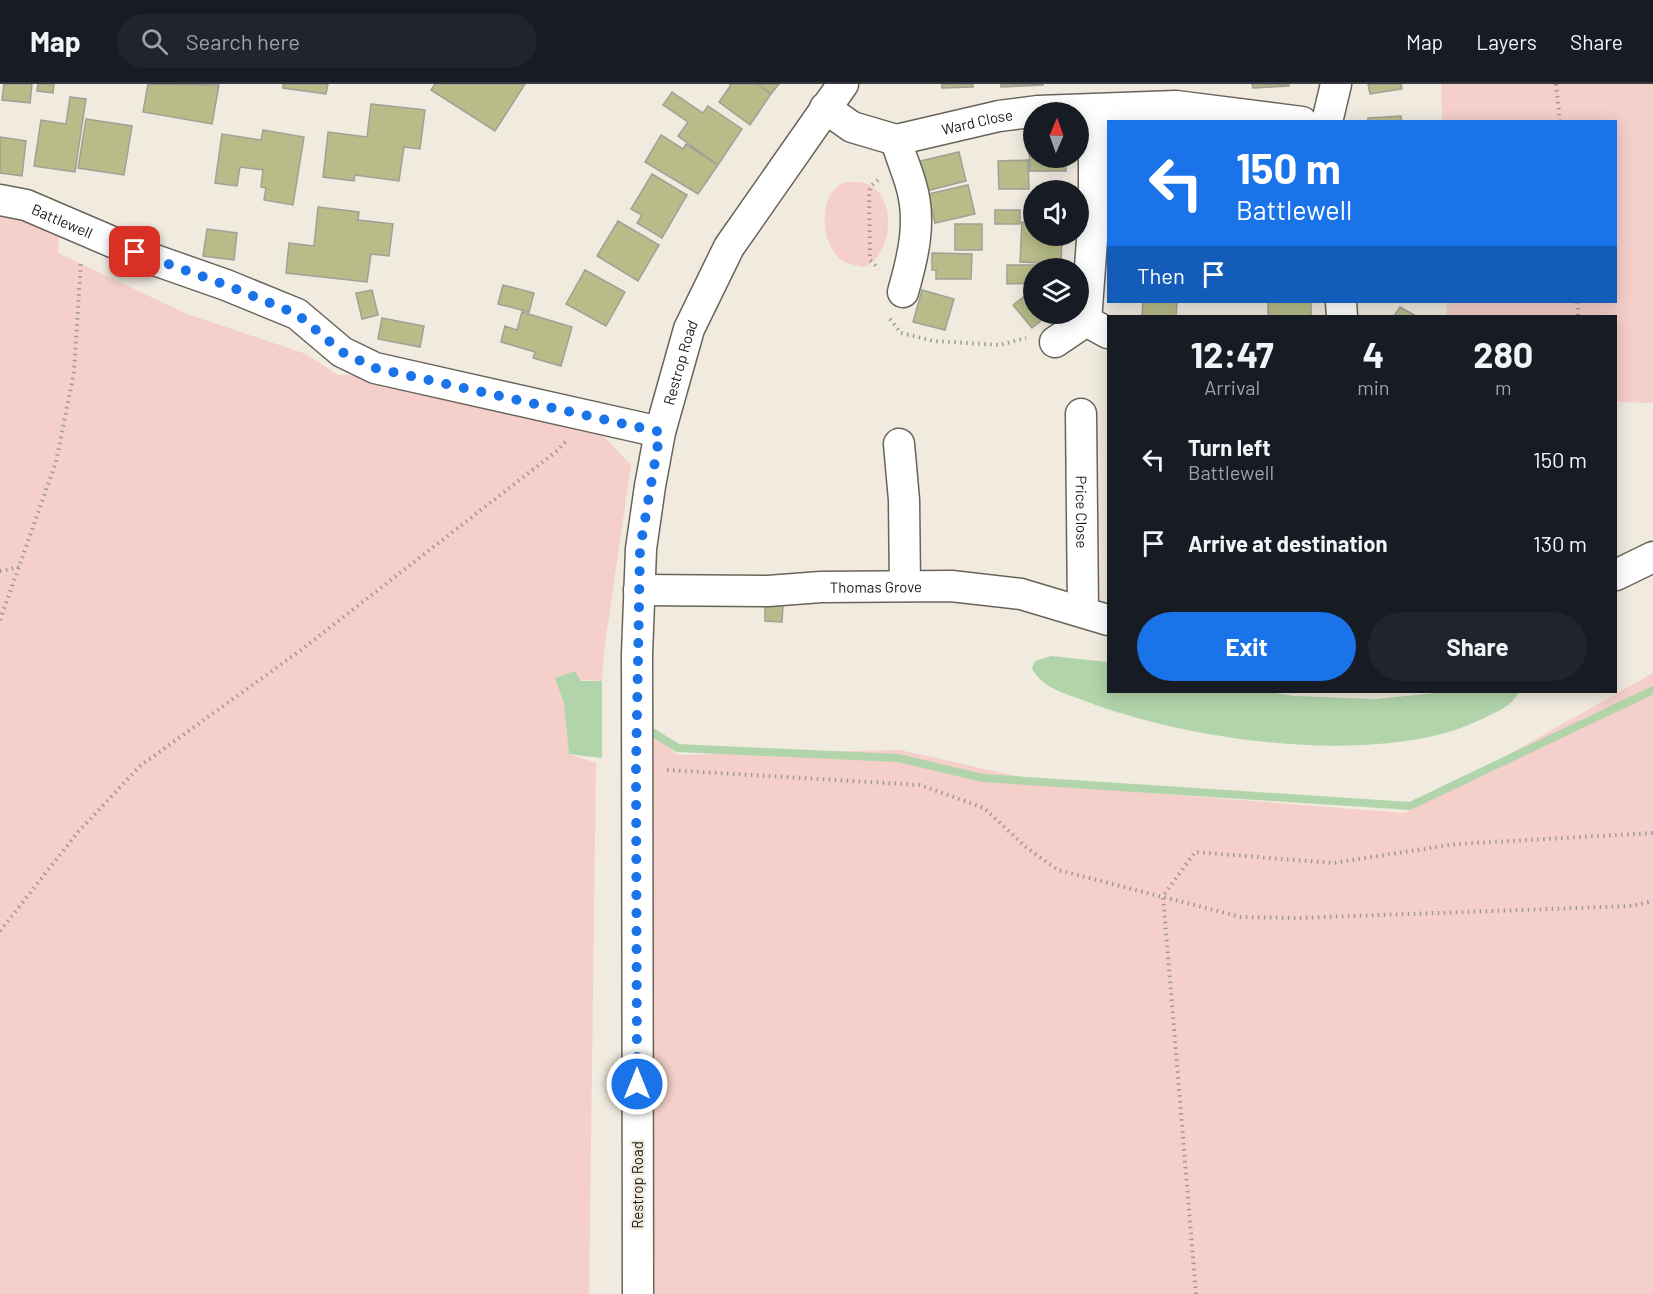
<!DOCTYPE html>
<style>
body{margin:0;font-family:Barlow,sans-serif;background:#20242c;color:#f1f3f6;height:100vh;display:flex;flex-direction:column;font-size:22px;white-space:nowrap}
*{box-sizing:border-box;margin:0}
p{font-size:20px;color:#9ea1a6}
.icon{flex:none;width:33px;height:33px;fill:none;stroke:currentColor;stroke-width:2;stroke-linecap:round;stroke-linejoin:round}
.map{position:relative;flex:1;overflow:hidden}
.side{position:absolute;left:1107px;top:231px;width:510px;height:378px;display:flex;flex-direction:column;background:#171b24;border-radius:0px;box-shadow:0 3px 15px #0003}
.side>*{flex:none}
.top-card{position:absolute;left:1107px;top:36px;width:510px;height:183px;border-radius:0px;box-shadow:0 3px 15px #0003;background:#1a73e8;color:#fff;overflow:hidden}
.needle{width:39px;rotate:2deg}
.controls{position:absolute;left:1023px;top:18px;display:grid;gap:12px}
.controls a{display:grid;place-items:center;width:66px;height:66px;border-radius:50%;background:#171b24;box-shadow:0 3px 15px #0003;font-size:30px}
.pin{position:absolute;display:grid;place-items:center;width:51px;height:51px;color:#fff;margin:-26px;border-radius:12px;box-shadow:0 3px 9px #0006}
.me{position:absolute;width:66px;margin:-33px;rotate:0deg;stroke-linejoin:round;filter:drop-shadow(0 0 4px #0008)}
.turn{display:flex;align-items:center;gap:21px;height:126px;padding:0 30px;font-size:27px}
.turn .icon{width:78px;height:78px;stroke-width:2.5}
.turn b{display:block;font-size:42px;line-height:51px}
.then{display:flex;align-items:center;height:57px;padding:0 30px;background:#0003;gap:12px;font-size:22px}
.eta{display:flex;justify-content:space-evenly;align-items:center;height:102px;text-align:center}
.eta b{font-size:36px;font-weight:700;line-height:42px}
.action{display:flex;gap:12px;margin-top:auto;padding:12px 30px}
.action a{flex:1;height:69px;border-radius:36px;background:#1a73e8;color:#fff;font-size:24px;font-weight:700;line-height:69px;text-align:center}
.action a+a{background:#20242c;color:#f1f3f6}
ul{padding:0;list-style:none}
li{display:flex;align-items:center;gap:18px;height:84px;padding:0 30px}
li div{flex:1}
li b{display:block;font-size:22px}
li em{font-style:normal}
header{display:flex;align-items:center;gap:36px;box-sizing:border-box;height:84px;padding:0 30px;background:#171b24;border-bottom:2px solid #363941}
header strong{font-size:28px}
nav{display:flex;gap:33px;margin-inline-start:auto;font-size:21px}
.search{width:420px;height:54px;background:#20242c;display:flex;align-items:center;gap:15px;box-sizing:border-box;padding:0 21px;border-radius:33px;color:#9ea1a6;font-size:22px}
.map>svg:first-child{display:block}
</style>
<header>
<strong>Map</strong>
<div class="search"><svg class="icon" aria-label="search" viewBox="0 0 24 24"><circle cx="10" cy="10" r="6"/><path d="M15 15l6 6"/></svg>Search here</div>
<nav><a>Map</a><a>Layers</a><a>Share</a></nav>
</header>
<div class="map">
<svg width="1653" height="1210" viewBox="0 0 1653 1210">
<rect width="100%" height="100%" fill="#f0eadf"/>
<path fill="#f5cfca" d="M1441,0h212v319l-37,-1v-86h-169l-1,-14h170v-180l-174,-1z
M846,98c9,0 19,-1 27,5 24,16 18,70 -9,80 -9,-2 -19,-3 -26,-10 -18,-18 -20,-65 8,-75z
M0,129l59,18 -1,22 129,61 119,40 32,21h13l253,62 27,28 -27,186 -2,30 -47,-3 9,26 5,50 27,9 -7,531h-589z
M1653,589v621h-998l-8,-513 4,-52 26,26 223,-5 160,36 345,27z"/>
<path fill="#b1d4aa" d="M1051,572l57,6v30h161l25,4 82,3 70,-7h73c-7,14 -21,19 -35,26 -100,51 -294,23 -396,-16 -20,-8 -46,-13 -56,-34l3,-7z
M575,587l6,10h21v77l-33,-4 -5,-50 -9,-26z"/>
<g fill="none" stroke-linecap="round" stroke-linejoin="round">
<path stroke="#b1d4aa" stroke-width="8" d="M642,642l36,22 220,10 85,20 427,28 243,-116"/>
</g>
<path fill="#b7bc89" stroke="#a0a196" stroke-width="1.5" d="M4,0h28l-2,19 -28,-3z
M38,0h16l-1,9 -16,-2z
M148,0l71,1 -7,39 -69,-12z
M283,0h45l-2,10 -43,-6z
M435,0h90l-30,47 -64,-41z
M729,0h29l13,10 -21,31 -31,-23 12,-17z
M758,0h21l-8,10z
M942,0h31v3l-31,1z
M1001,0h42v1l-42,2z
M1252,0h37v2l-36,2z
M1368,0h33l1,5 -32,5z
M672,8l31,21 5,-7 34,23 -24,36 -40,-29 10,-14 -25,-17z
M70,13l16,2 -11,73 -41,-6 7,-46 25,4z
M371,20l54,6 -5,39 -16,-2 -5,34 -44,-6 -1,6 -31,-4 5,-45 39,5z
M1401,32l1,6h-34v-4z
M86,35l46,7 -8,49 -46,-7z
M263,46l41,7 -11,68 -29,-5 2,-12 -5,-1 2,-17 -23,-3 -3,19 -22,-3 7,-49 39,6z
M661,51l22,14 3,-5 32,21 -20,29 -53,-32z
M0,53l26,4 -4,35 -22,-3z
M1034,58v16h32v13h-36l-1,-28z
M959,68l7,29 -40,10 -6,-30z
M1028,76l1,29h-30l-1,-28z
M652,90l35,21 -25,43 -25,-15 5,-8 -11,-6z
M968,101l7,29 -40,9 -7,-29z
M318,123l41,5 -1,8 35,4 -4,32 -18,-2 -4,28 -81,-9 3,-30 25,3z
M995,126h25v14h-25z
M618,137l41,24 -21,36 -41,-25z
M1022,138h12v14h28l-1,28 -41,-2z
M955,140h27v26h-27z
M207,145l30,4 -3,27 -31,-4z
M932,169l40,1 -1,25h-35v-9h-4z
M1007,181h28l-1,18 -27,1z
M585,186l40,22 -19,34 -40,-22z
M503,201l31,8 -5,19 -31,-8z
M1034,205v25h15l-17,14 -19,-23z
M372,206l6,25 -16,4 -6,-26z
M922,206l32,9 -9,31 -32,-8z
M1143,218h34l-1,14h-34z
M1268,218h43v14h-43z
M1400,223l16,9h-22z
M522,228l50,15 -11,39 -28,-8 2,-6 -34,-10 4,-16 12,4z
M382,234l42,8 -4,21 -42,-8z
M765,520h18l-1,18 -17,-1z"/>
<g fill="none" stroke-linecap="round" stroke-linejoin="round">
<defs>
<g id="minor">
<path id="s1" d="M825,24l27,19 44,13 103,-24 39,-5 138,-5 126,16"/>
<path d="M1327,38l9,-38"/>
<path d="M896,56c4,15 11,30 15,45 11,36 2,72 -8,107"/>
<path id="s2" d="M0,116l26,5 126,54 74,26 71,29 45,38 33,16 285,64"/>
<path d="M1341,218l1,14"/>
<path d="M1086,237l8,-108v-103"/>
<path d="M1055,258l31,-21 22,12"/>
<path id="s3" d="M1081,330l2,196"/>
<path d="M899,360l5,56 1,86"/>
<path d="M1616,491l37,-18"/>
<path id="s4" d="M639,506l129,1 53,-4 130,-1 70,8 87,26"/>
<path id="s5" d="M638,1210l-1,-640 4,-105 9,-63 10,-54 29,-103 40,-82 114,-163"/>
</g>
</defs>
<use href="#minor" stroke="#69645a" stroke-width="33"/>
<path stroke="#9f9a92" stroke-width="4" stroke-dasharray="1.5 4.5" stroke-linecap="butt" d="M1556,0l4,38
M878,96l-7,6 -2,6 1,68 9,9
M1577,218l1,14
M890,235l11,14 33,8 65,4 27,-7
M0,487l20,-4
M0,536l56,-158 18,-90 7,-111
M667,686l253,15 64,23 43,40 31,22 183,47 56,1 335,-12 21,-5
M0,847l78,-99 62,-66 161,-116 257,-200 9,-10
M1196,1210l-33,-398 32,-44 138,11 123,-19 197,-11"/>
<use href="#minor" stroke="#fff" stroke-width="30"/>
</g>
<g fill="none" stroke-linecap="round" stroke-linejoin="round">
<path stroke="#1a73e8" stroke-width="10" stroke-dasharray="0 18" d="M135,168l91,33 71,29 45,38 33,16 285,64 -20,117 -4,219 1,316"/>
</g>
<g text-anchor="middle" dominant-baseline="central" stroke-width="4.5" stroke-linejoin="round" paint-order="stroke">
<g font-size="15" fill="#1c1a17" stroke="#f0eadf">
<text stroke="none"><textPath href="#s1" startOffset="162">Ward Close</textPath></text>
<text stroke="none"><textPath href="#s2" startOffset="66">Battlewell</textPath></text>
<text stroke="none"><textPath href="#s5" startOffset="936">Restrop Road</textPath></text>
<text stroke="none"><textPath href="#s3" startOffset="98">Price Close</textPath></text>
<text stroke="none"><textPath href="#s4" startOffset="237">Thomas Grove</textPath></text>
<text transform="translate(637 1101) rotate(-90)">Restrop Road</text>
</g>
</g>
</svg>
<div class="controls">
<a><svg class="needle" viewBox="-14 -14 28 28"><path d="M0-13l5 13h-10z" fill="#e53935"/><path d="M0 13l5-13h-10z" fill="#9ea1a6"/></svg></a>
<a><svg class="icon" aria-label="sound" viewBox="0 0 24 24"><path d="M4 9h4l5-4v14l-5-4H4zM17 9q2 3 0 6"/></svg></a>
<a><svg class="icon" aria-label="layers" viewBox="0 0 24 24"><path d="M12 4l9 5-9 5-9-5zM3 14l9 5 9-5"/></svg></a>
</div>
<div class="pin" style="left:135px;top:168px;background:#d93025"><svg class="icon" aria-label="arrive" viewBox="0 0 24 24"><path d="M6 21V4h12l-3 4 3 4H6"/></svg></div>
<svg class="me" style="left:637px;top:1000px" viewBox="-20 -20 40 40"><circle r="17" fill="#1a73e8" stroke="#fff" stroke-width="3"/><path d="M0-11L8 9 0 5-8 9z" fill="#fff"/></svg>
<div class="top-card">
<div class="turn"><svg class="icon" aria-label="left" viewBox="0 0 24 24"><path d="M17 20v-9H6M10 6l-5 5 5 5"/></svg><div><b>150 m</b>Battlewell</div></div>
<div class="then">Then<svg class="icon" aria-label="arrive" viewBox="0 0 24 24"><path d="M6 21V4h12l-3 4 3 4H6"/></svg></div>
</div>
<section class="side">
<div class="eta">
<div><b>12:47</b><p>Arrival</p></div>
<div><b>4</b><p>min</p></div>
<div><b>280</b><p>m</p></div>
</div>
<ul>
<li><svg class="icon" aria-label="left" viewBox="0 0 24 24"><path d="M17 20v-9H6M10 6l-5 5 5 5"/></svg><div><b>Turn left</b><p>Battlewell</p></div><em>150 m</em></li>
<li><svg class="icon" aria-label="arrive" viewBox="0 0 24 24"><path d="M6 21V4h12l-3 4 3 4H6"/></svg><div><b>Arrive at destination</b></div><em>130 m</em></li>
</ul>
<div class="action"><a>Exit</a><a>Share</a></div>
</section>
</div>
